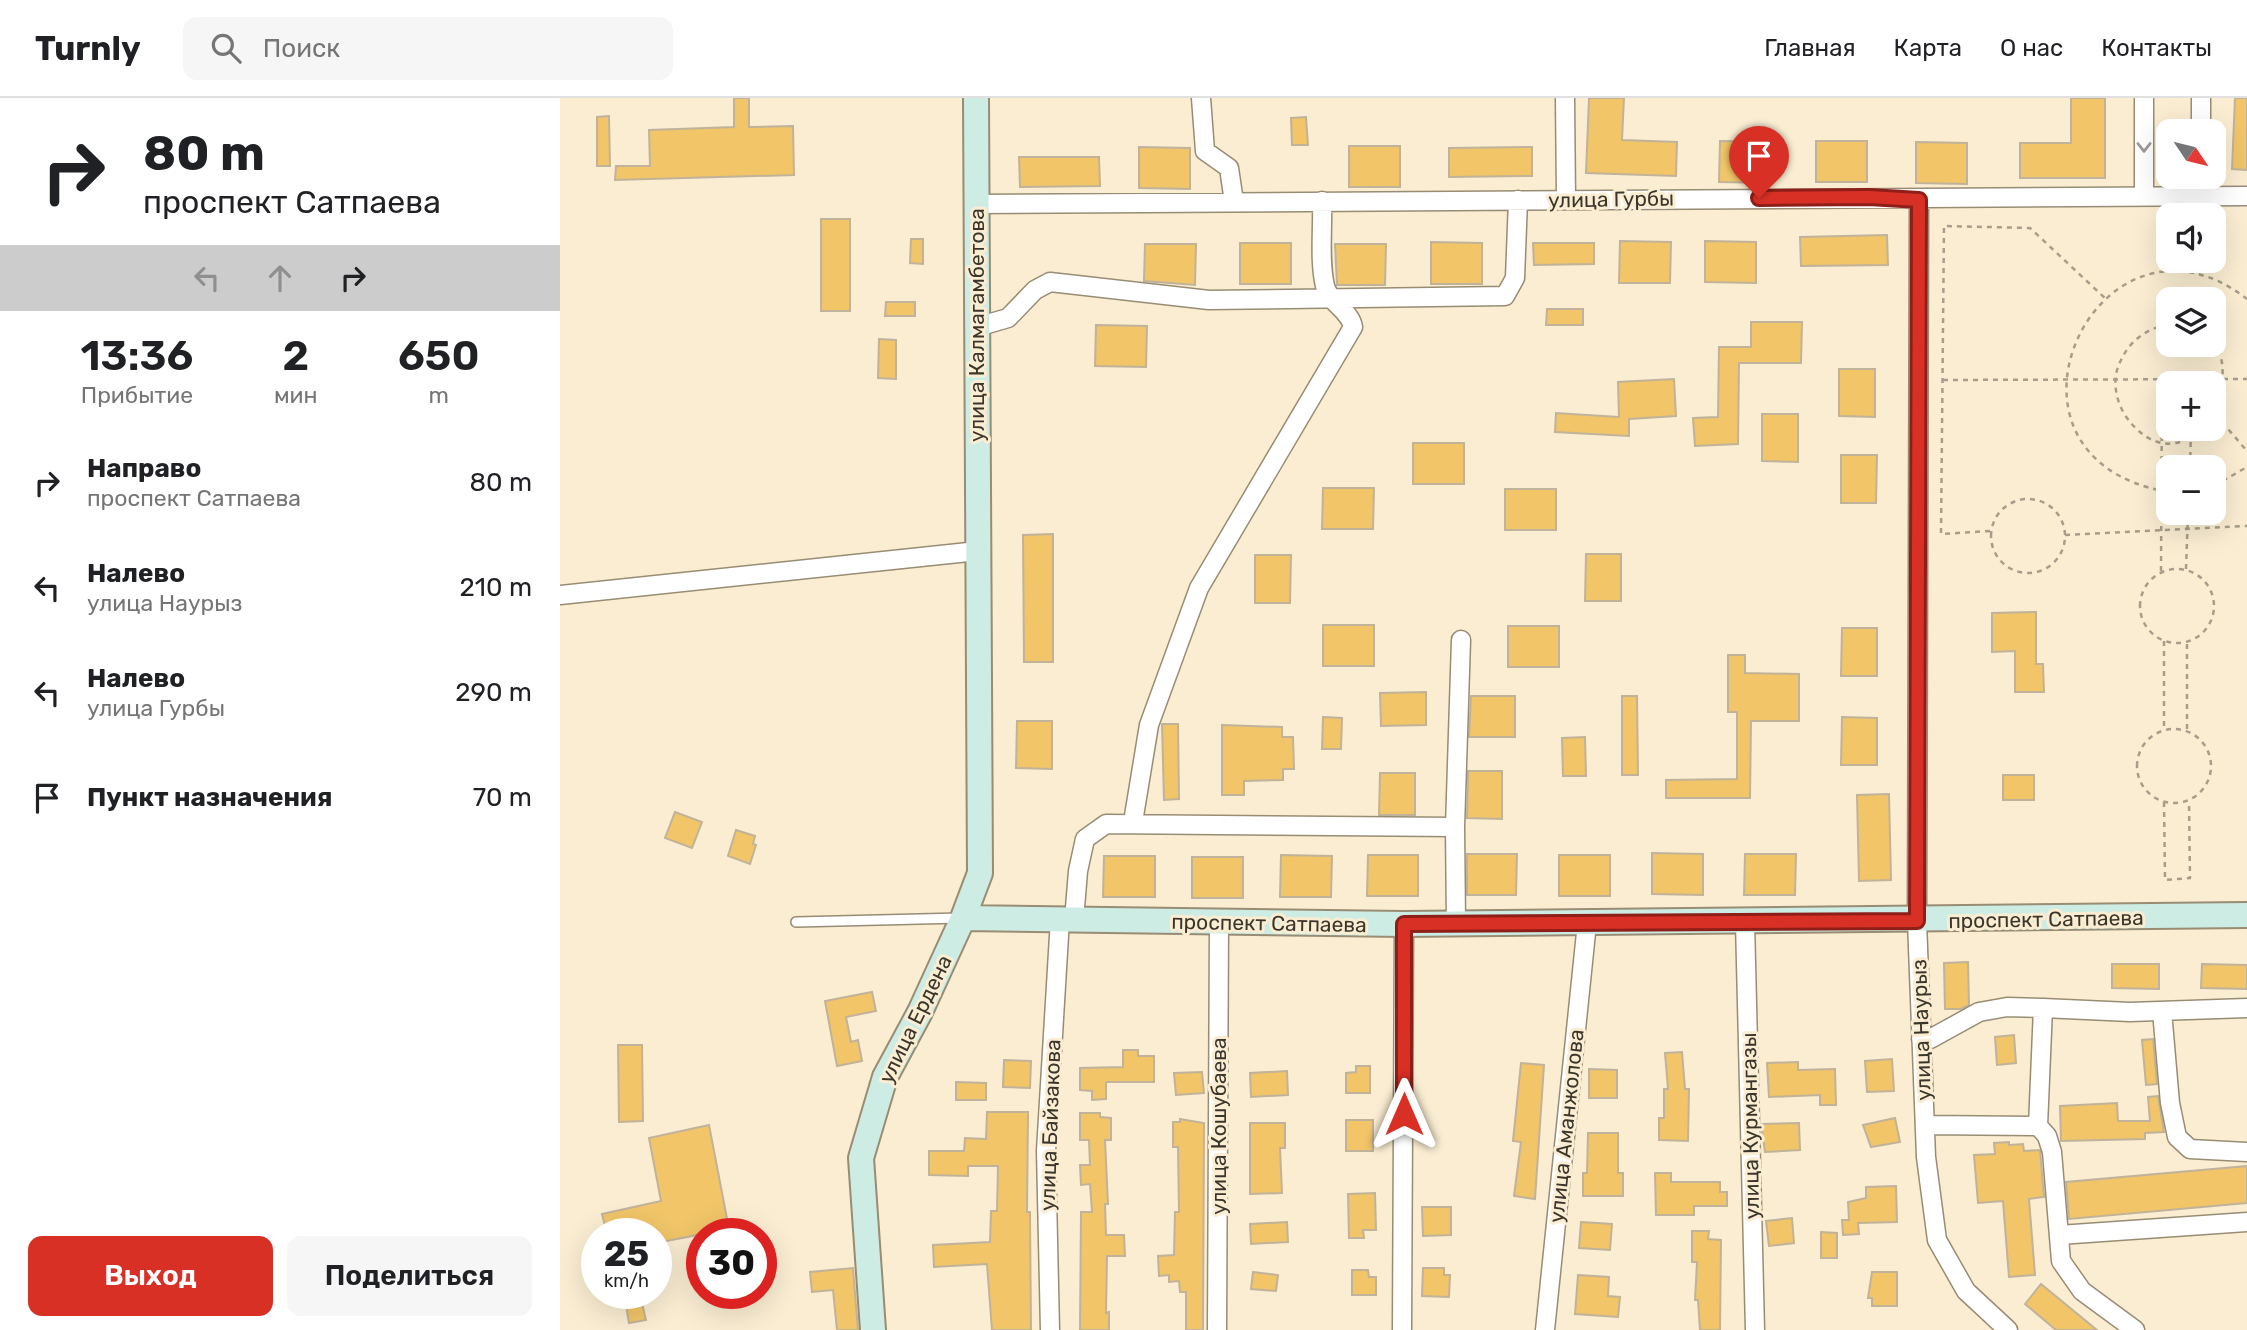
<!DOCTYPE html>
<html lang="ru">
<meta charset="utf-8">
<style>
body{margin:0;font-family:Rubik,sans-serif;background:#f6f6f6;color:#202124;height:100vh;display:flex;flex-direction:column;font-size:26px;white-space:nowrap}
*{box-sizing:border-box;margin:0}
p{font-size:23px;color:#757577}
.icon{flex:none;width:38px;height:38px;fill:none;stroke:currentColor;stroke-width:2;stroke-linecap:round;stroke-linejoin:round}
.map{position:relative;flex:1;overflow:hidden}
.side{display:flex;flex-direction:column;background:#fff;width:560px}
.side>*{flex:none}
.top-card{background:#fff;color:#202124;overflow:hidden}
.needle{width:46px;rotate:125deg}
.buttons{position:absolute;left:1596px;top:21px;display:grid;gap:14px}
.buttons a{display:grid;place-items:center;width:70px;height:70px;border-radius:14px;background:#fff;box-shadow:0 7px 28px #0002;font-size:35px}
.speed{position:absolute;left:21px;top:1120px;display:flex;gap:14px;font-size:35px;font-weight:700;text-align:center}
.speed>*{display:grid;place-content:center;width:91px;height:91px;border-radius:50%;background:#fff;box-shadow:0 7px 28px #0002;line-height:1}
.speed small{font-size:18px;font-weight:400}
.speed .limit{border:10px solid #d22;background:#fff;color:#111}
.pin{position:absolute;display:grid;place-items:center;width:60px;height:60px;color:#fff;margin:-72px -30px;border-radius:50% 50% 50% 0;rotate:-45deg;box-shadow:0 0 7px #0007}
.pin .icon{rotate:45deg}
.me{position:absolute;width:77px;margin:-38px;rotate:0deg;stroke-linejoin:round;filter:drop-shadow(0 0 5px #0008)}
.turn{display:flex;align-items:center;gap:24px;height:147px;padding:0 28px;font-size:32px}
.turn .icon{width:91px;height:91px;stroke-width:2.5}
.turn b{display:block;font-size:49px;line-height:60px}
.lanes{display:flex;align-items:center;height:66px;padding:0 28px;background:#0003;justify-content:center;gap:35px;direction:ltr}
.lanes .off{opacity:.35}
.eta{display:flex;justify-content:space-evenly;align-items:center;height:119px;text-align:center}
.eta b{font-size:42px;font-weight:600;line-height:49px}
.primary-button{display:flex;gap:14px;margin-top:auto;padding:14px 28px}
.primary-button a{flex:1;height:80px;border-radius:14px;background:#d93025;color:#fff;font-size:28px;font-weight:600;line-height:80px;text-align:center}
.primary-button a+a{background:#f6f6f6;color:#202124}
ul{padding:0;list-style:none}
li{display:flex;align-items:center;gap:21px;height:105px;padding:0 28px}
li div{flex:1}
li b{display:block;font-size:26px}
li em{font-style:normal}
header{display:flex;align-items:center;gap:42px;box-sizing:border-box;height:98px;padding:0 35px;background:#fff;border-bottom:2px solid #e0e0e0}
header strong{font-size:33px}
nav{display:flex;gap:38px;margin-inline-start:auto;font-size:24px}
.search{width:490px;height:63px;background:#f6f6f6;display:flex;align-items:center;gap:18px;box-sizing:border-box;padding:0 24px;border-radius:14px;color:#757577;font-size:26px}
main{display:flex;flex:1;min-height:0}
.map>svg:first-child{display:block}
</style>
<header>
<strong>Turnly</strong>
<div class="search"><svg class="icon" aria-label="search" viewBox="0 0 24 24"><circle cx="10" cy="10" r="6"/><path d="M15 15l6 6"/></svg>Поиск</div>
<nav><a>Главная</a><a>Карта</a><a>О нас</a><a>Контакты</a></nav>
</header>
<main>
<section class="side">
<div class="top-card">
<div class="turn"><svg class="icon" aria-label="right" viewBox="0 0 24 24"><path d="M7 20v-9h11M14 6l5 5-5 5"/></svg><div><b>80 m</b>проспект Сатпаева</div></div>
<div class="lanes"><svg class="icon off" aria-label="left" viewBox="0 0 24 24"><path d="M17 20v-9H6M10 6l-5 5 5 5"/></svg><svg class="icon off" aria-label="ahead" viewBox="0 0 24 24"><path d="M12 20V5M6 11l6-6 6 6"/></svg><svg class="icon" aria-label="right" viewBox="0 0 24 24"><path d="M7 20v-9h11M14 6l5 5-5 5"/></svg></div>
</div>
<div class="eta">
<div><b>13:36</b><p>Прибытие</p></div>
<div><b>2</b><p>мин</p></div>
<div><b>650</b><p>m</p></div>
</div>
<ul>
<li><svg class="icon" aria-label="right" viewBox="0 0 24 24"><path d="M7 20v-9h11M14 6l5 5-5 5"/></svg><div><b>Направо</b><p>проспект Сатпаева</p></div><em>80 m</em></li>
<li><svg class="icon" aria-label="left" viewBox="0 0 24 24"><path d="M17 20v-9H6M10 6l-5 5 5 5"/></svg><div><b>Налево</b><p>улица Наурыз</p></div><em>210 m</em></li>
<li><svg class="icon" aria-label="left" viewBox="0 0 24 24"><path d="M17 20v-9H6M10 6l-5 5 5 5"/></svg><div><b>Налево</b><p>улица Гурбы</p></div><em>290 m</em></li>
<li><svg class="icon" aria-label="arrive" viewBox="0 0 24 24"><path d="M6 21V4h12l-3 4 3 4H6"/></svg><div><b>Пункт назначения</b></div><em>70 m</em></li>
</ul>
<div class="primary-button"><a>Выход</a><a>Поделиться</a></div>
</section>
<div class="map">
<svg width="1687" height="1232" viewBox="0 0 1687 1232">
<rect width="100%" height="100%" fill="#faedd2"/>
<path fill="#f1c568" stroke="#c0b39a" stroke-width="2" d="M174,0h15v29l44,-1 1,49 -179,5 1,-14h34l-1,-36 85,-3z
M1029,0h35l-2,42 55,2 -1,34 -90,-3z
M1511,0h34v80h-85v-35h51z
M1675,0h12v72l-15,-1z
M49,18l1,50h-13v-49z
M746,19l2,28h-16l-1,-27z
M1160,43l51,1 -1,41 -51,-1z
M1256,43h51v41h-51z
M1356,44l51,1v41l-51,-1z
M789,48h51v41h-51z
M579,49l51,1v41l-51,-1z
M972,49v29l-83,1v-29z
M459,59h80l1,29 -80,1z
M261,121h29v92h-29z
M1327,137l1,30 -87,1 -1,-29z
M351,141h12v25l-13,-1z
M1060,143l51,1 -1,41h-51z
M1145,143l51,1v41l-51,-1z
M871,144l51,1v41h-51z
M680,145h51v41h-51z
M973,145h61v21l-60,1z
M585,146h51l-1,41 -51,-4z
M775,146h51l-1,41h-48z
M326,204h29v14h-30z
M987,211h36v16h-37z
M1191,224h51l-1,41h-62l-1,81 -43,2 -2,-28 25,-1 1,-70h32z
M536,227l51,1 -1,41 -51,-1z
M319,241l17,1v39l-18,-1z
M1279,271h36v48l-36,-1z
M1114,281l2,37 -47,3v17l-74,-4 1,-19 63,4 -1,-35z
M1202,316h36v48l-36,-1z
M853,345h51v41h-51z
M1281,357h36l-1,48h-35z
M763,390h51l-1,41h-51z
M945,391h51v41h-51z
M493,436v128h-29l-1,-127z
M1026,456h35v47h-36z
M695,457h36l-1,48h-35z
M1476,514v52h7l1,28h-29v-41l-23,1v-39z
M763,527h51v41h-51z
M948,528h51v41h-51z
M1282,530h35v48h-36z
M1168,557h17v18l54,1v47h-48l-1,77h-84v-18l71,-1v-67h-9z
M866,594v33l-45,1 -1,-33z
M911,598h44v41h-46z
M1062,598h15l1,79h-16z
M763,619l19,1 -1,31h-19z
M1282,619l35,1v47h-36z
M457,623h35v48l-36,-1z
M602,626h16l1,75 -15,1z
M662,627l60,2v10h11l1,32h-11v11l-39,1v14h-22z
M1025,639l1,39h-23l-1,-38z
M908,673h34v48l-35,-1z
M820,675h35v42h-36z
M1443,677h31v25h-31z
M1329,696l2,86 -32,1 -2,-86z
M115,714l27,10 -10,26 -27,-10z
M176,732l19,6 -2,8 3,1 -6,19 -22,-8z
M1092,755l51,1v41l-51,-1z
M907,756h50l-1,41h-49z
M1185,756h51l-1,41h-51z
M721,757l51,1 -1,41h-51z
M808,757h50v41h-51z
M999,757h51v41h-51z
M544,758h51v41h-52z
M632,759h51v41h-51z
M1408,864l1,43 -8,4h-16l-1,-46z
M1552,866h47v25l-47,-1z
M1642,866l45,1v24l-46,-1z
M312,894l4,19 -30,6 5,25 7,-2 4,21 -25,5 -12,-65z
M1454,937l2,28 -19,2 -2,-28z
M1593,941l4,45 -11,1 -4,-45z
M58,947h24l1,76 -24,1z
M563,952h15v6h16v26h-48v17l-14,1v-9l-12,-1v-22l43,-1z
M1122,954l3,37h4l-1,52 -29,-1v-22h5v-29h4l-3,-36z
M1332,961l2,32 -27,1 -2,-31z
M444,962l27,1 -1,27 -27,-1z
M1238,964v8l37,-1 1,36h-16v-10l-51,2 -2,-34z
M961,965l23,2 -9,134 -21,-3 7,-54 -8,-1z
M796,968h14v27h-24v-20l10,-1z
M1029,971l28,1v28h-28z
M727,973l1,24 -37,2 -1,-24z
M642,974l2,21 -28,2 -2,-22z
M396,984l30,1v17h-30z
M1598,998l6,36 -19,1v6l-84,2 -1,-35 57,-3 1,18h32l-2,-24z
M427,1014h41l-1,100h3l1,118h-39l-5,-66 -53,3 -1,-22 57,-3 1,-31h6l1,-45h-30v10l-39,-1v-24h35l1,-13 21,1z
M520,1015h20v4l11,1v22h-6l3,64h-3l1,31h18l1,21h-18l-1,57 3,-1v18h-29l1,-118h11l-2,-28 -9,1 -1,-20h10l-1,-25h-9z
M1335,1020l5,24 -29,5 -8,-22z
M620,1021l24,4 -1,207h-17v-38h-6l-1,-11 -10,1v-7l-10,1 -1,-20 16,-1 1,-43h4l-1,-65h-5v-25h7z
M786,1022h27v31h-27z
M690,1025h35v25h-5l2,45 -32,1z
M1239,1025l1,27 -35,2 -4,-28z
M149,1027l20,104 -73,14v-9h-49l-5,-20 59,-13 -12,-63z
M1028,1035h30v40h5v23h-40v-23h4z
M1449,1044v3l14,-1 1,7 16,-1 4,47 -15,2 6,76 -26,2 -6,-76 -25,2 -4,-48 21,-1 -1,-11z
M1687,1068v37l-178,16 -3,-37z
M1095,1075h16v9h49v10h7v14h-33v9h-38z
M1336,1088l1,36 -39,1 1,11 -16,1 -1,-15h7l-1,-18 18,-4v-11z
M815,1095l1,37h-13l1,8h-15l-1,-44z
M862,1109h29v28l-28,1z
M1232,1120l2,25 -25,3 -3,-25z
M727,1124l1,20 -37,2 -1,-20z
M1021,1124l31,2 -2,26 -31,-2z
M1132,1133h17l-1,8 13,1 -1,90h-20l-2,-30h-3l2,-38h-5z
M1261,1134l16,1v25h-16z
M293,1170l5,62h-21l-4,-40 -21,2 -2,-20z
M863,1170h21v7h6l-1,22 -27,-1z
M792,1172h16l1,7h7v18h-24z
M693,1174l25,3 -2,16 -25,-2z
M1312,1174h25v34h-25v-8h-4z
M1018,1177l31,2 -1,19 12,1 -2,20 -43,-3z
M1481,1186l56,46h-41l-31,-26z
M82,1205l4,17 -17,3 -3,-17z"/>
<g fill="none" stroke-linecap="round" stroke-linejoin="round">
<defs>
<path id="lane" d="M236,824l165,-4"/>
<path id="street" d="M641,0l4,53 24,17 5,34
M1005,0l1,101
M1584,0v98
M1641,0v33
M1641,79v19
M1359,102l-2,721 9,236 11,83 29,51 42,39
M416,106l1271,-8
M417,229l31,-9 27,-28 15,-8 159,18 296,-4 10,-18 3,-78
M0,497l418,-44
M573,724l16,-97 50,-137 154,-261c-3,-17 -24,-24 -28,-41 -6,-26 -2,-58 -3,-85
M514,822l4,-49 7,-32 21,-15 349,3
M1185,824l10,408
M896,826l-1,-97 6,-187
M1602,913l8,92 7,34 13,12 57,3
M1361,941h9l49,-27 28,-5 36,1
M1365,1027l113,1 9,10 5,16 9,109 21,30 53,39
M1478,1028l5,-118 87,4 117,-4
M1499,1137l188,-13
M490,1232l-4,-179 14,-232
M657,1232l2,-408
M842,1232l2,-406
M985,1232l42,-407"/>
<path id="secondary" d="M403,820l441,6 843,-9
M313,1232l-12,-172 24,-81 35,-65 43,-94 17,-45 -4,-775"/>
</defs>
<use href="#lane" stroke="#988c74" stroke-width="12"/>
<use href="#street" stroke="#988c74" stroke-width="21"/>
<use href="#secondary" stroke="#988c74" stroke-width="28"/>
<path stroke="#a79d8a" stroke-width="2.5" stroke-dasharray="5 5" stroke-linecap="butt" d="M1608,226c-25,6 -41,19 -50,43 -6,17 -1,37 9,51 51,69 120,-16 87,-81
M1383,282l304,-1
M1662,324l25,29
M1630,369l1,-38
M1654,388l33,-19
M1608,394c-199,-35 -69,-308 79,-193
M1431 438a37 37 0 1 1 74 0a37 37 0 1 1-74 0Z
M1430,433l-49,3 3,-308 86,2 76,71
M1505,437l182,-9
M1580 508a37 37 0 1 1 74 0a37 37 0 1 1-74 0Z
M1626,471l2,-56
M1601,473l1,-191
M1604,543v88
M1577 668a37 37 0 1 1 74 0a37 37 0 1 1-74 0Z
M1627,631v-87
M1604,704l1,78 25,-2 -1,-76"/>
<use href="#lane" stroke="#fff" stroke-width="9"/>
<use href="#street" stroke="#fff" stroke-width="18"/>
<use href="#secondary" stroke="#cdece4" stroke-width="24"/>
</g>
<defs><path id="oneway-chevron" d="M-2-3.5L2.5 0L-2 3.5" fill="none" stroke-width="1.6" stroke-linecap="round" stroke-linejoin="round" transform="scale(1.75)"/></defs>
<use stroke="#9d9a96" href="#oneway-chevron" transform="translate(1584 49) rotate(90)"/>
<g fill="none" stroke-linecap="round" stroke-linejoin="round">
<defs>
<path id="route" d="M844,1016v-190l513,-3 2,-721 -50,-3 -110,1"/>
</defs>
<use href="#route" stroke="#8d1f18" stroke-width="18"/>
<use href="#route" stroke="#d93025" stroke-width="12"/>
</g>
<g text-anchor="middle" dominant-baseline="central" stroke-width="6" stroke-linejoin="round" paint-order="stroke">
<g font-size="21" fill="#3b362c" stroke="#faedd2">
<text transform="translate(1051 101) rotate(-1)">улица Гурбы</text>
<text transform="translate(416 227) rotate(-90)">улица Калмагамбетова</text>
<text transform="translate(1486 821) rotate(-1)">проспект Сатпаева</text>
<text transform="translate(709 825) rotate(1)">проспект Сатпаева</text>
<text transform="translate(355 921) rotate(-64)">улица Ердена</text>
<text transform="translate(1361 932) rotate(-92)">улица Наурыз</text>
<text transform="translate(490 1027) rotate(-88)">улица Байзакова</text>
<text transform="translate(658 1028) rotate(-90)">улица Кошубаева</text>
<text transform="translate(1006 1028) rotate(-84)">улица Аманжолова</text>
<text transform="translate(1190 1028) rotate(-91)">улица Курмангазы</text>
</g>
</g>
</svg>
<div class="buttons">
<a><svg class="needle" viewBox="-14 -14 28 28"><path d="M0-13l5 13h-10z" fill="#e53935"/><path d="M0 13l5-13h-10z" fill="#757577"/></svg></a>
<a><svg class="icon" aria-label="sound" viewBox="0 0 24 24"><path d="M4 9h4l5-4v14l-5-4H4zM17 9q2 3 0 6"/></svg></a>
<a><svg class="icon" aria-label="layers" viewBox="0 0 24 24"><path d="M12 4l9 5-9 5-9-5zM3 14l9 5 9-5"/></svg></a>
<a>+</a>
<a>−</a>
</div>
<div class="speed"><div>25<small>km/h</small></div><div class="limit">30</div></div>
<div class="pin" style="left:1199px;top:100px;background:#d93025"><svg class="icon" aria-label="arrive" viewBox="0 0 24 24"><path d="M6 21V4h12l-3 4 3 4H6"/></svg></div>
<svg class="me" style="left:844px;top:1016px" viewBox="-20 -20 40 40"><path d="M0-17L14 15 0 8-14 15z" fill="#d93025" stroke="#fff" stroke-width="4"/></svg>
</div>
</main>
